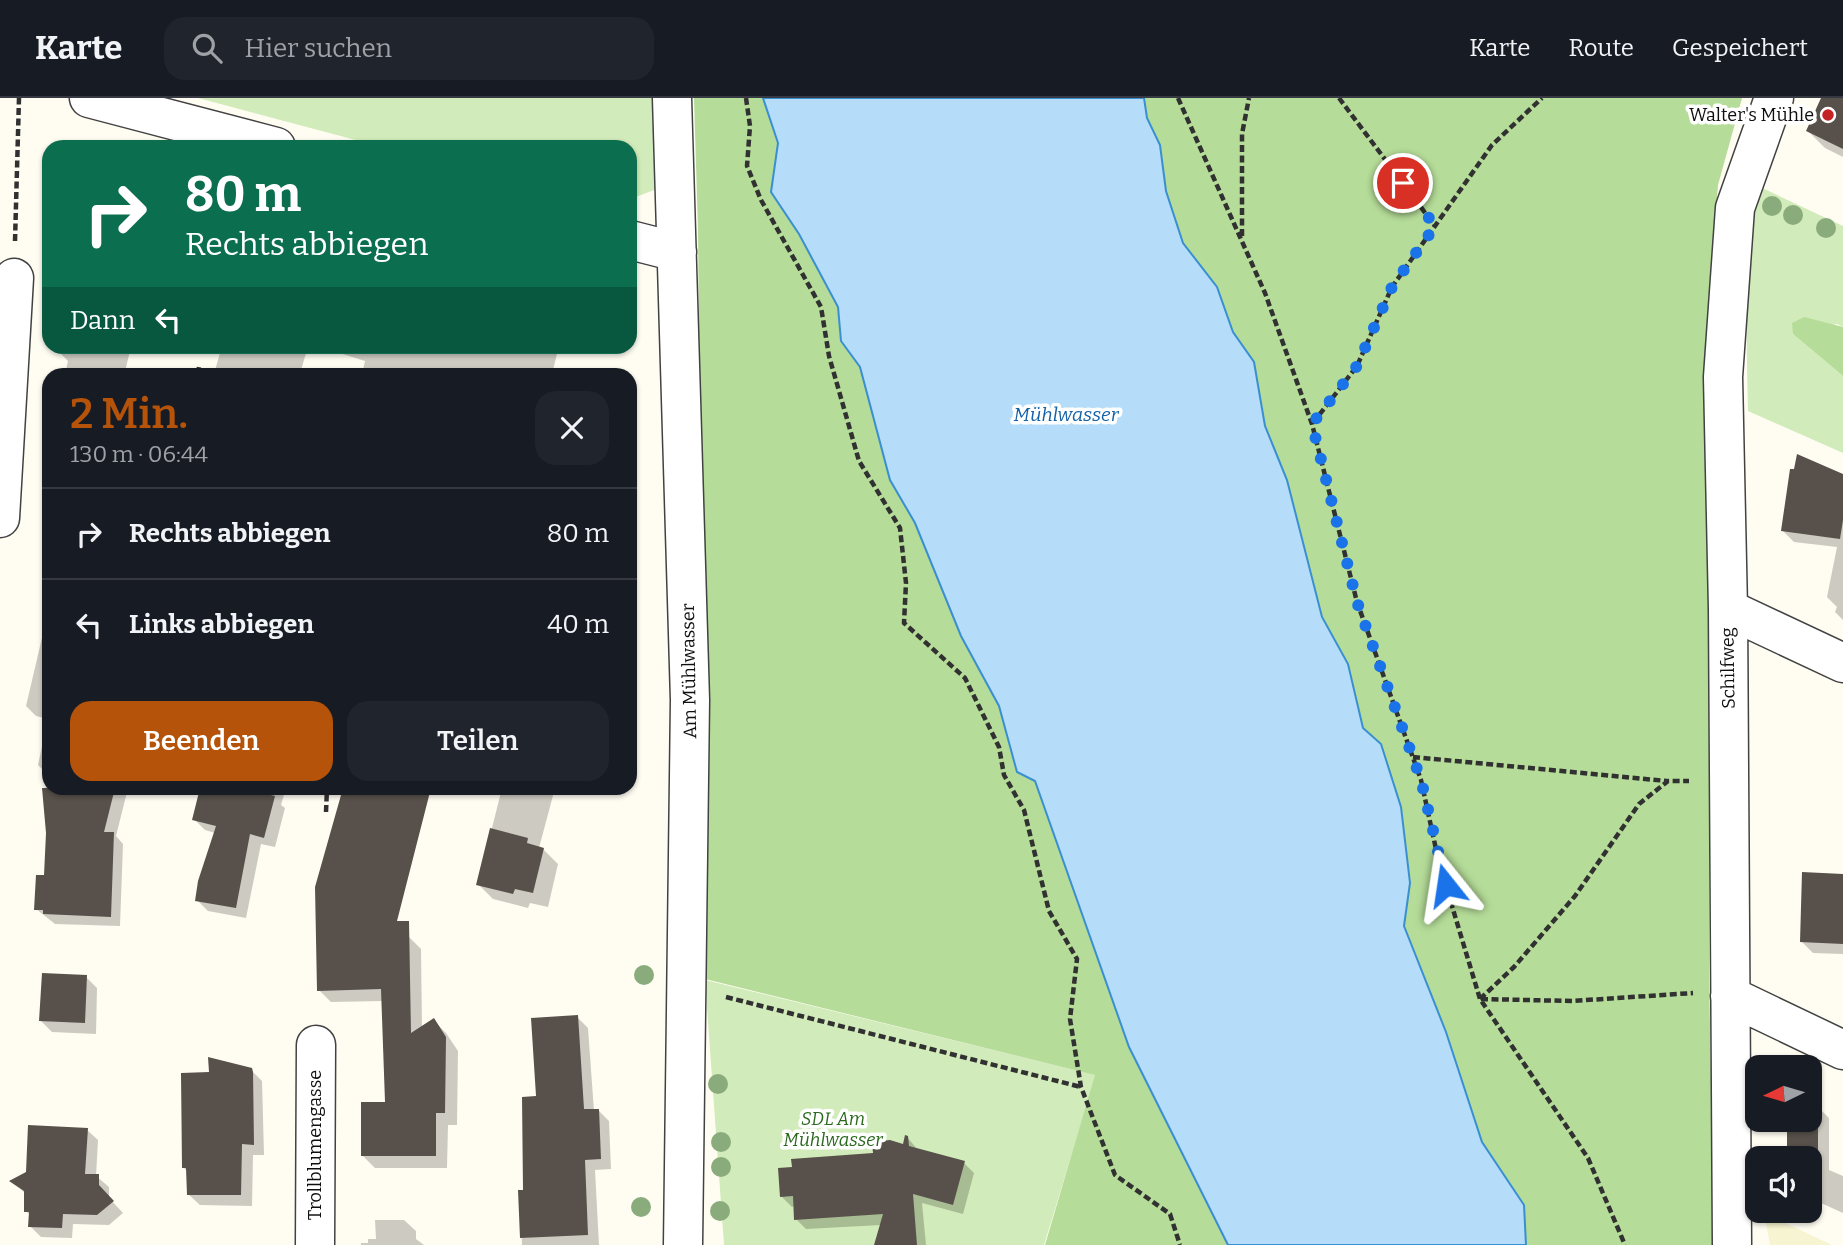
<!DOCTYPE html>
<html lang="de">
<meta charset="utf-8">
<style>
body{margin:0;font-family:Bitter,serif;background:#20242c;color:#f1f3f6;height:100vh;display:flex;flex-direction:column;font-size:26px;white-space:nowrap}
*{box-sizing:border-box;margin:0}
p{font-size:23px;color:#9ea1a6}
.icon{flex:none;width:38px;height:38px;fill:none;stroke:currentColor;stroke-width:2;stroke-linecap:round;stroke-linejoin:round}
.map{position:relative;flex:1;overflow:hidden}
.side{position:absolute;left:42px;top:270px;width:595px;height:427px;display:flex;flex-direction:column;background:#171b24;border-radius:21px;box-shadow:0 2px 5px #0004}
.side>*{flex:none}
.banner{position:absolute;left:42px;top:42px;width:595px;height:214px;border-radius:21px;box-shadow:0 2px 5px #0004;background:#0b6e4f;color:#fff;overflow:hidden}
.needle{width:46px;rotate:265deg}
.fabs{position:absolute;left:1745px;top:957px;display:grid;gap:14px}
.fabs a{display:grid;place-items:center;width:77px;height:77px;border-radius:14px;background:#171b24;box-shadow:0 2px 5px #0004;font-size:35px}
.pin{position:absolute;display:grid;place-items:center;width:60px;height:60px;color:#fff;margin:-30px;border:4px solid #fff;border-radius:50%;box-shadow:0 2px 7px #0007}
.me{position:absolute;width:77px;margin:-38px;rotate:345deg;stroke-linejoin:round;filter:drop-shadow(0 0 5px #0008)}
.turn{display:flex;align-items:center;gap:24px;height:147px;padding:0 28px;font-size:32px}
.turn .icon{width:91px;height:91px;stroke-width:2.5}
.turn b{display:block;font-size:49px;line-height:60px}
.then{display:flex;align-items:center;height:66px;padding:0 28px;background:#0003;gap:14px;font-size:26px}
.round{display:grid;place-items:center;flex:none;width:74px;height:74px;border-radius:21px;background:#20242c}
.head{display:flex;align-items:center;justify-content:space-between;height:119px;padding:0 28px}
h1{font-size:42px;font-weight:600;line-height:52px;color:#b45309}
.button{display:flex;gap:14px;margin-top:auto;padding:14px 28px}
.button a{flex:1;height:80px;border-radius:21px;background:#b45309;color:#fff;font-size:28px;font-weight:600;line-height:80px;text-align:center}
.button a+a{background:#20242c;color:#f1f3f6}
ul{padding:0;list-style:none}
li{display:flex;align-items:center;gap:21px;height:91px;padding:0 28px;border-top:2px solid #363941}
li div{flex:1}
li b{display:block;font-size:26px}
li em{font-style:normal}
header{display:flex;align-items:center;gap:42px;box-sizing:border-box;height:98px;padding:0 35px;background:#171b24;border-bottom:2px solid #363941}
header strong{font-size:33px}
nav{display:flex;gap:38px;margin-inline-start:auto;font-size:24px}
.search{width:490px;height:63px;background:#20242c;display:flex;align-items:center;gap:18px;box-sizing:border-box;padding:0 24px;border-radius:21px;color:#9ea1a6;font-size:26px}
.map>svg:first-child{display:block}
</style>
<header>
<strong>Karte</strong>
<div class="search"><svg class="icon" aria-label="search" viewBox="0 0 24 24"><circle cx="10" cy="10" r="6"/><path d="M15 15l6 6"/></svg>Hier suchen</div>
<nav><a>Karte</a><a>Route</a><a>Gespeichert</a></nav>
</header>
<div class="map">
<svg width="1843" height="1147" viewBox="0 0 1843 1147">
<rect width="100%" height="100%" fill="#fffdf2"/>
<path fill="#f6f4d1" d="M1764,1115l68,32h-62z"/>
<path fill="#d2ebba" d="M198,0h455l4,91 -27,10v-52h-248z
M1758,88l85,40v101l-6,-3 -44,10 50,42v77l-95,-42c-2,-74 -3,-152 10,-225z
M705,882l391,95 -52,170h-320z"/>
<path fill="#b5dc98" d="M694,0h69l15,45 -7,49 28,42 39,73 3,34 19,26 30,113 25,43 46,113 38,70 18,66 18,9 94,266 99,198h-183l50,-170 -390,-96 -7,-749z
M1144,0h598l-24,87 -8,93 -6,114 5,56v524l4,220 4,53h-191l-2,-40 -42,-63 -36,-110 -42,-106 6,-43 -29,-139 -18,-16 -15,-64 -26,-47 -35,-137 -22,-54 -11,-64 -21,-30 -16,-45 -34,-44 -17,-52 -6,-46 -13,-27z
M1804,219l39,10v49l-50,-42 -1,-11z"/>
<path fill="#b5dcf8" stroke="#3a8fd1" stroke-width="2" d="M763,0h381l3,20 13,27 6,46 17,52 34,44 16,45 21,30 11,64 22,54 35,137 26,47 15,64 18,16 20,63 9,76 -6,43 42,106 36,110 42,63 2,40h-298l-99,-198 -94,-266 -18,-9 -18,-66 -38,-70 -46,-113 -25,-43 -30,-113 -19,-26 -3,-34 -39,-73 -28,-42 7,-49z"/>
<path fill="#0003" d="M1823,0h20v59l-18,-9 -17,-17z
M62,248h69l-6,26 8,2h-68l3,-13 -8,-8z
M222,248h86l-8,28h-86z
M317,248h242l-7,28h-190l3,-13z
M1843,378v144l-8,-8 2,-5 -10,-10 10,-50 -43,-5 -11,-11z
M49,530v160h79l-12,48 7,8 -3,82 -65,-2 -19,-15 10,-32 2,-45 -4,-38 3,-11 -3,-2 2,-8 -8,-8 10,-46 -12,-3 -10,-10 18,-77 4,1z
M202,690h84l-5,17 4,3 -10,39 -14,-3 -15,74 -38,-7 -11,-11 18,-67 -10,-3 -11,-11z
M345,690h79l-37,143 21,5 13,13 1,79 12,-7 12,12 12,18 -1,74h-9l-1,43h-72l-13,-13 24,-51 -3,-103 -52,1 -12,-12 6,-128z
M502,690h53l-16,60 4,1 15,15 -10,43 -18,-4 -2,5 -35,-9 -15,-15z
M1843,778v78l-30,-1 -12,-12z
M86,879l11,11 -1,46 -44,-2 -11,-11z
M577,919l11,11 6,83 4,-1 11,11 2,48 -16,1 4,75h-77l-2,-53h5l13,-94z
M251,972l11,11 2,74h-11l-1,51 -52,-1 -12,-11v-22l-5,-5 27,-93z
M1810,1009h8l11,11v52l14,6v37l-33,-15v-40h-53v11l-2,-1v-13l33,2v-37h22z
M87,1032l11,10 -2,36 13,11v11l14,15 -14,12 -36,-1 -1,14 -31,-1 -11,-11v-11l-4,-4v-17l-14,-13 16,-7z
M907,1039l11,13 46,13 10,10 -11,41 -41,-11 4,42h-50l5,-20 -75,4 -10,-10 -1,-13 -3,1 -11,-11 93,-41 30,-9z
M375,1122h29l12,11v8l8,6h-63v-2h7v-4h8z"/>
<path fill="#58514b" d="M1821,0h22v51l-37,-18z
M1797,356l46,20v46l-3,19 -59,-8 9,-62h4z
M42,690h73l-11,44h10l-3,85 -68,-3v-4h-9l2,-35h8l2,-42z
M200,690h73l-2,7 4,1 -11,42 -14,-4 -14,74 -41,-7 3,-20 18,-55 -24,-6z
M343,690h88l-34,133h12l2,112 23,-15 12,19 -1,76h-9v43h-75v-54h24l-4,-113 -64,2 -2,-104z
M490,730l38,10 -1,5 17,5 -11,45 -18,-4 -2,5 -37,-9z
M1802,774l41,2v70l-43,-2z
M42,875l45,2 -2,48 -46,-2z
M578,917l6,94h15l2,50 -16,1 3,75 -68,3 -2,-48h5l-1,-93 14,-1 -5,-78z
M208,959l44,11 1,4 1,73 -12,-1 -1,51h-54l-1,-27h-4l-1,-95 28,-1z
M1787,1022h31v38h-31z
M28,1027l60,3 -3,46h14v11l15,16 -17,14 -34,-1 -1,14 -34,-1 1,-15h-5v-21l-15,-10 17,-9z
M905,1037l3,1 1,10 56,15 -12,44 -40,-11 4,51h-43l9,-31 -89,6 -1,-24 -13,1 -2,-29 14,-1 -1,-8 82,-6 -1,-11 18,-2 13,4z"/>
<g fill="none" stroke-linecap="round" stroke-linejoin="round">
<defs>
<path id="minor" d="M89,0l187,49
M672,0l18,602 -7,545
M630,142l47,12
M0,420l14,-240
M1728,511l115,54
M1730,898l113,54
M315,1147l1,-200
M1732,1147l-4,-636 -5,-232 12,-169 39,-110"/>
</defs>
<use href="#minor" stroke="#424242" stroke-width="41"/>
<path stroke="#313131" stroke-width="4.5" stroke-dasharray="7 3.5" stroke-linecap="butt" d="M746,0l4,28 -3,40 14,34 60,107 8,49 30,105 41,67 6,55 -2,40 61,55 34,69 5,28 20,35 25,101 28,48 -7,60 11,68 34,88 55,39 10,31
M1178,0l87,195 47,131 45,178 64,178 18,83 41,136 108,159 37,87
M1339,0l96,128
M1242,138v-102l7,-36
M15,143l4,-143
M198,276l1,-7
M1313,325l44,-57 35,-79 100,-142 50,-47
M1413,659l254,24
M180,693v-3
M326,714l1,-24
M726,899l355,90
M1480,901l34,-32 61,-71 64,-92 29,-23h21
M1481,901l91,2 121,-8"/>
<use href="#minor" stroke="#fff" stroke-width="38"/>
</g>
<g fill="#8aac7d">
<circle cx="1772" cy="108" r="10"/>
<circle cx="1793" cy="117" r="10"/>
<circle cx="1826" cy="130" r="10"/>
<circle cx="644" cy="877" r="10"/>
<circle cx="718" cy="986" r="10"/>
<circle cx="721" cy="1044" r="10"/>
<circle cx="721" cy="1069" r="10"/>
<circle cx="641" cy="1109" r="10"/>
<circle cx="720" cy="1113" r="10"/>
</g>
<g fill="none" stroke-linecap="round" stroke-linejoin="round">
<path stroke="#1a73e8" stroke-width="12" stroke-dasharray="0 21.6" d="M1403,85l32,43 -43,61 -35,79 -45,58 45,178 64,178 25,105"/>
</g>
<circle fill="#c42325" stroke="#fff" stroke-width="2.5" cx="1828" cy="17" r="7"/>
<g text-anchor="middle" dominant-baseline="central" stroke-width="7" stroke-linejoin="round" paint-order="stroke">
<g font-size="18" fill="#0f0f0f" stroke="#fff" text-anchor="end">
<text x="1814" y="17">Walter's Mühle</text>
</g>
<g font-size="18" fill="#0f0f0f" stroke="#fff">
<text transform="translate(1728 570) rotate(-91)">Schilfweg</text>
<text transform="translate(689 573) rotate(-91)">Am Mühlwasser</text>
<text transform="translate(315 1047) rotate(-90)">Trollblumengasse</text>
</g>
<g font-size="18" font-style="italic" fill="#2a691d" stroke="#fff">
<text x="833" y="1021">SDL Am<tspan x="833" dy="21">Mühlwasser</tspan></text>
</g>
<g font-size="19" font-style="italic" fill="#1461a5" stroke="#fff">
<text x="1066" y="316">Mühlwasser</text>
</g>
</g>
</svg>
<div class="fabs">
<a><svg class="needle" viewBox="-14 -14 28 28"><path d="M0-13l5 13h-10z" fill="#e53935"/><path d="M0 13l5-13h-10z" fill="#9ea1a6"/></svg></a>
<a><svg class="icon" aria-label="sound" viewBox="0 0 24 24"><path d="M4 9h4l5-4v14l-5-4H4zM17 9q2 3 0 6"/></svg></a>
</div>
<div class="pin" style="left:1403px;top:85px;background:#d93025"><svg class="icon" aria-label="arrive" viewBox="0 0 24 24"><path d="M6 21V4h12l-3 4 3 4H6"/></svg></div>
<svg class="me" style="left:1446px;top:787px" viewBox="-20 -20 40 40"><path d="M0-17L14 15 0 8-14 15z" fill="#1a73e8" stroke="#fff" stroke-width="4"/></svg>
<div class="banner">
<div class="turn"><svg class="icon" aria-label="right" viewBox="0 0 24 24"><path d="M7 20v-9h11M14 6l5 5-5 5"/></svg><div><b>80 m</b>Rechts abbiegen</div></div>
<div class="then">Dann<svg class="icon" aria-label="left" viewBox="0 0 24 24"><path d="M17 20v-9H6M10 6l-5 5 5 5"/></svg></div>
</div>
<section class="side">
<div class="head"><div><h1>2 Min.</h1><p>130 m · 06:44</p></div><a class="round"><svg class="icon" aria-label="close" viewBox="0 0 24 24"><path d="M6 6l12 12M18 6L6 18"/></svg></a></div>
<ul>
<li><svg class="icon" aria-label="right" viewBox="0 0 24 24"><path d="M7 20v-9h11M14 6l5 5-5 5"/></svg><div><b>Rechts abbiegen</b></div><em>80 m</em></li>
<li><svg class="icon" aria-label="left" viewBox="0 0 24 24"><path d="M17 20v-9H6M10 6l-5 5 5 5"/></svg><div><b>Links abbiegen</b></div><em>40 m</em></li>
</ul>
<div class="button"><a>Beenden</a><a>Teilen</a></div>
</section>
</div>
